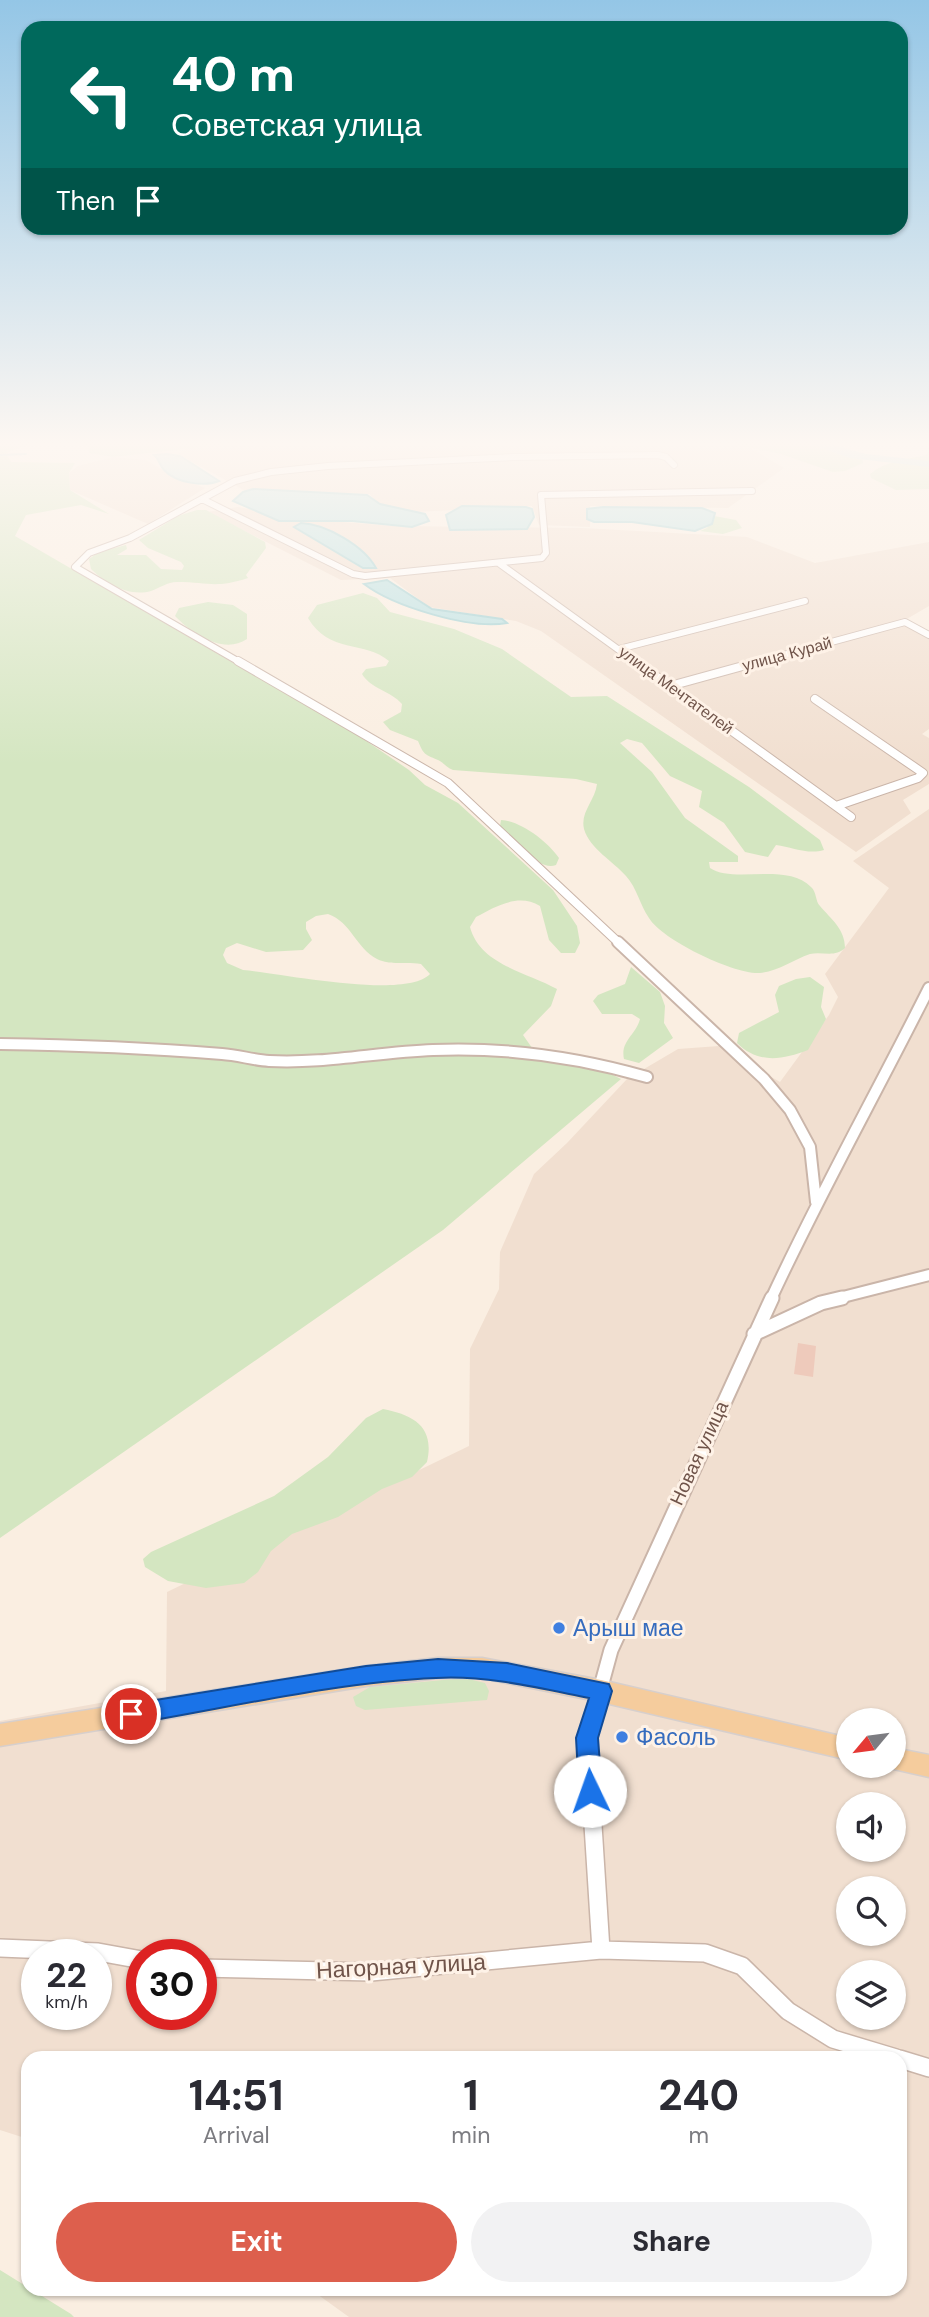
<!DOCTYPE html>
<meta charset="utf-8">
<style>
body{margin:0;font-family:"DM Sans",sans-serif;background:#f2f2f3;color:#2b2b33;height:100vh;display:flex;flex-direction:column;font-size:26px;white-space:nowrap}
*{box-sizing:border-box;margin:0}
p{font-size:23px;color:#7c7c81}
.icon{flex:none;width:38px;height:38px;fill:none;stroke:currentColor;stroke-width:2;stroke-linecap:round;stroke-linejoin:round}
.map{position:relative;flex:1;overflow:hidden}
.panel{position:absolute;left:21px;top:2051px;width:886px;height:245px;display:flex;flex-direction:column;background:#fff;border-radius:21px;box-shadow:0 2px 5px #0004}
.panel>*{flex:none}
.top-card{position:absolute;left:21px;top:21px;width:887px;height:214px;border-radius:21px;box-shadow:0 2px 5px #0004;background:#00695c;color:#fff;overflow:hidden}
.needle{width:46px;rotate:241deg}
.controls{position:absolute;left:836px;top:1708px;display:grid;gap:14px}
.controls a{display:grid;place-items:center;width:70px;height:70px;border-radius:50%;background:#fff;box-shadow:0 2px 5px #0004;font-size:35px}
.speed{position:absolute;left:21px;top:1939px;display:flex;gap:14px;font-size:35px;font-weight:700;text-align:center}
.speed>*{display:grid;place-content:center;width:91px;height:91px;border-radius:50%;background:#fff;box-shadow:0 2px 5px #0004;line-height:1}
.speed small{font-size:18px;font-weight:400}
.speed .limit{border:10px solid #d22;background:#fff;color:#111}
.pin{position:absolute;display:grid;place-items:center;width:60px;height:60px;color:#fff;margin:-30px;border:4px solid #fff;border-radius:50%;box-shadow:0 2px 7px #0007}
.me{position:absolute;width:77px;margin:-38px;rotate:357deg;stroke-linejoin:round;filter:drop-shadow(0 0 5px #0008)}
.turn{display:flex;align-items:center;gap:24px;height:147px;padding:0 35px;font-size:32px}
.turn .icon{width:91px;height:91px;stroke-width:2.5}
.turn b{display:block;font-size:49px;line-height:60px}
.then{display:flex;align-items:center;height:66px;padding:0 35px;background:#0003;gap:14px;font-size:26px}
.eta{display:flex;justify-content:space-evenly;align-items:center;height:119px;text-align:center}
.eta b{font-size:42px;font-weight:700;line-height:49px}
.cta{display:flex;gap:14px;margin-top:auto;padding:14px 35px}
.cta a{flex:1;height:80px;border-radius:42px;background:#dd5f4d;color:#fff;font-size:28px;font-weight:700;line-height:80px;text-align:center}
.cta a+a{background:#f2f2f3;color:#2b2b33}
.map>svg:first-child{display:block}
</style>
<div class="map">
<svg width="929" height="2317" viewBox="0 0 929 2317">
<rect width="100%" height="100%" fill="#faeee1"/>
<path fill="#f1dfd0" fill-rule="evenodd" d="M264,440h456l22,3 42,25 -56,40 -138,-2v21l-51,-2 -7,-19 -117,6 -37,-6 -8,-12 -123,-2 -69,-38 7,-6 13,-2z
M113,457l33,3 29,17 30,11 -57,36 -78,-34 -1,-17 9,-7z
M238,507l68,12 87,7 189,2 165,9 68,26 114,-21v64l-24,14 24,12v97l-7,5 7,4v46l-26,16 8,13 -55,39 -315,-221 -25,-10 -87,-14 -39,-29 -49,2 -134,-68z
M929,809v1508h-580l-39,-28h590v-231h-872v81l-28,-9v-409l166,-30 1,-99 302,-146 1,-97 29,-60 1,-37 34,-78 33,-31 60,-64 51,-30 41,-3 61,36 49,-67 9,-18 -13,-23 64,-86 -36,-27zM849,1720h45v46h-45zM849,1804h45v46h-45zM849,1888h45v46h-45zM37,1955h59v59h-59zM142,1955h59v59h-59zM849,1972h45v46h-45z"/>
<path fill="#d4e6c1" fill-rule="evenodd" d="M0,440h40l-34,13 5,9 64,1 -6,10 1,17 39,24 -28,-9 -55,10 -11,21 341,198 53,36 16,15 33,18 95,87 24,36 3,17 -5,10h-14l-12,-13 -9,-34c-21,-13 -44,0 -64,11l-6,10c10,38 57,45 87,62l-6,17 -28,29 14,20 62,13 22,11 -178,151 -443,308zM328,914c23,8 28,34 49,45 14,7 28,2 44,5l9,10c-24,26 -150,-1 -187,-4l-16,-7 -4,-8 3,-7 11,-5 29,9 37,-2 9,-10 -6,-11v-7l10,-6z
M57,440h207l-151,17 -24,-4 1,-7z
M822,440l35,14 5,3 1,6 -18,8 -12,1 -52,-18 -62,-13z
M929,446v43l-33,1 -25,-12 -1,-4c16,-13 37,-15 57,-19z
M197,510h9l59,32 1,6 -20,27 2,3c-34,11 -39,4 -71,4 -10,0 -17,6 -26,9 -22,6 -45,-7 -60,-22l-2,-10 10,-7 27,-7 1,4 -10,6h29l15,14 21,1 2,-4 -3,-4 -33,-14 -9,-8 39,-24z
M714,516l22,4 6,8 -19,6 -23,-3 7,-3z
M363,593l14,5 13,14 64,17 48,20 69,48 36,-1 142,91 71,53 4,10c-16,5 -32,-3 -48,-5l-8,12 -23,-5 -21,-29 -25,-16 3,-16 -32,-15 -28,-33 -15,-4 -7,4 32,29 33,46 53,38v6h-29l1,6c23,16 77,-6 101,19 6,5 4,14 9,19 11,13 25,23 25,42 -10,10 -23,3 -35,6 -17,6 -31,17 -50,19 -25,2 -98,-33 -111,-55 -9,-13 -12,-30 -23,-42 -13,-15 -36,-27 -42,-47 -4,-17 11,-28 13,-45l-21,-5 -123,-9c-6,-2 -10,-8 -15,-10 -14,-6 -14,-5 -20,-19l-28,-11 -7,-8 18,-10 1,-8c-11,-13 -31,-15 -40,-30l4,-5 20,-3 3,-5c-25,-21 -60,-7 -81,-43l9,-13z
M208,602l25,3 14,9v25c-23,16 -55,-5 -72,-23l4,-8z
M501,820c20,1 47,22 58,38l-3,7c-19,7 -43,-27 -56,-39z
M631,967l29,25 5,14 -1,17 9,15 -34,25 -15,-4c-4,-18 12,-24 16,-40l-8,-5h-30l-9,-13 5,-6 27,-11z
M810,977l14,10 -3,20 5,12 -18,31c-26,10 -50,14 -71,-7l2,-10 40,-21 -4,-17 4,-9 17,-7z
M383,1409c31,6 52,18 44,53l-15,15 -30,12 -44,28 -46,17 -21,17 -13,21 -14,11 -38,5 -38,-7 -23,-14 -2,-8 8,-7 123,-56 54,-39 38,-39z
M464,1678l21,5 4,8 -2,9 -122,10 -9,-4 -3,-9 17,-10z
M0,2270l71,44 3,3h-74z"/>
<path fill="#b7e0e2" stroke="#9ed0d3" stroke-width="2" d="M167,454l13,2 39,25c-15,6 -43,2 -55,-11 -4,-4 -5,-11 -10,-15z
M253,489l114,6 13,9 45,10 4,7 -17,6 -60,-6h-73l-46,-20 10,-9z
M462,506l64,1 6,2 2,8 -7,12 -77,1 -4,-15z
M603,507l99,1 13,5 -3,11 -17,7 -63,-9h-38l-7,-3v-10z
M301,523c25,1 63,23 75,45h-13l-69,-41z
M387,580l45,29 70,10 5,4c-37,7 -114,-17 -143,-39z"/>
<g fill="none" stroke-linecap="round" stroke-linejoin="round">
<path stroke="#9ed0d3" stroke-width="2" d="M0,455l26,-1"/>
<path fill="#b7e0e2" fill-rule="evenodd" d="M800,440h16l50,14 63,7v6l-79,-9z"/>
</g>
<path fill="#eecabb" d="M798,1343l18,3 -3,31 -19,-3z"/>
<g fill="none" stroke-linecap="round" stroke-linejoin="round">
<defs>
<path id="minor-far4" d="M202,499l151,75 12,2 177,-18 4,-5 -5,-58 211,-4
M500,564l137,99
M619,649l186,-48
M241,663l-166,-96 14,-14 41,-15 105,-57 36,-9 57,-6 186,-9 144,-2 8,2 8,8
M754,663l151,-41 24,13"/>
<path id="minor-far3" d="M238,661l210,122 172,161
M635,661l216,156
M670,686l91,-25
M815,699l108,74 -5,5 -82,28"/>
<path id="minor-far2" d="M618,942l146,137 26,31 20,37 6,55
M0,1044c74,1 148,4 222,10 16,1 31,6 47,7 55,3 109,-9 164,-11 72,-3 144,7 214,27
M771,1299c49,-106 106,-207 158,-311
M835,1299l94,-24"/>
<path id="minor-far1" d="M754,1334l67,-31 21,-5
M588,1749l-1,-11 24,-88 161,-352"/>
<path id="minor" d="M588,1747l13,203
M0,1948l98,4 44,8
M201,1968l170,4 230,-22 104,3 37,13 46,45 45,28 63,19
M900,2059l29,9"/>
<path id="primary" d="M438,1658h44l119,22 248,58v22l-248,-58 -119,-24h-44l-72,8 -366,60v-22l366,-58z
M894,1748l35,7v22l-44,-10 9,-1z"/>
</defs>
<use href="#minor-far4" stroke="#cab5a9" stroke-width="8"/>
<use href="#minor-far3" stroke="#cab5a9" stroke-width="10"/>
<use href="#minor-far2" stroke="#cab5a9" stroke-width="14"/>
<use href="#minor-far1" stroke="#cab5a9" stroke-width="17"/>
<use href="#minor" stroke="#cab5a9" stroke-width="20"/>
<use href="#primary" stroke="#d7cfcc" stroke-width="3"/>
<use href="#minor-far4" stroke="#fff" stroke-width="6"/>
<use href="#minor-far3" stroke="#fff" stroke-width="8"/>
<use href="#minor-far2" stroke="#fff" stroke-width="10"/>
<use href="#minor-far1" stroke="#fff" stroke-width="13"/>
<use href="#minor" stroke="#fff" stroke-width="17"/>
<use href="#primary" fill="#f5cc9d" fill-rule="evenodd"/>
</g>
<linearGradient id="sky" x2="0" y2="1"><stop stop-color="#94c6e6"/><stop offset="0.58" stop-color="#fdf7f2"/><stop offset="1" stop-color="#fdf7f2" stop-opacity="0"/></linearGradient>
<rect width="929" height="765" fill="url(#sky)"/>
<path fill="#1a73e8" stroke="#114b97" stroke-width="2" d="M438,1659l69,4 102,21 3,7 -14,47 4,53 -4,7 -8,3 -7,-3 -4,-7 -3,-53 13,-40c-50,-10 -102,-23 -153,-20 -100,4 -207,30 -305,46l-8,-3 -3,-7 3,-7 8,-3 235,-38z"/>
<g fill="#3f7fe0" stroke="#fef2e7" stroke-width="2.5">
<circle cx="559" cy="1628" r="7"/>
<circle cx="622" cy="1737" r="7"/>
</g>
<g text-anchor="middle" dominant-baseline="central" stroke-width="6" stroke-linejoin="round" paint-order="stroke">
<g font-size="16" fill="#70544a" stroke="#fef2e7">
<text transform="translate(787 654) rotate(-15)">улица Курай</text>
<text transform="translate(676 690) rotate(36)">улица Мечтателей</text>
</g>
<g font-size="19" fill="#70544a" stroke="#fef2e7">
<text transform="translate(699 1453) rotate(-65)">Новая улица</text>
</g>
<g font-size="23" fill="#366cbe" stroke="#fef2e7" text-anchor="start">
<text x="573" y="1628">Арыш мае</text>
<text x="636" y="1737">Фасоль</text>
</g>
<g font-size="23" fill="#70544a" stroke="#fef2e7">
<text transform="translate(401 1966) rotate(-3)">Нагорная улица</text>
</g>
</g>
</svg>
<div class="controls">
<a><svg class="needle" viewBox="-14 -14 28 28"><path d="M0-13l5 13h-10z" fill="#e53935"/><path d="M0 13l5-13h-10z" fill="#7c7c81"/></svg></a>
<a><svg class="icon" aria-label="sound" viewBox="0 0 24 24"><path d="M4 9h4l5-4v14l-5-4H4zM17 9q2 3 0 6"/></svg></a>
<a><svg class="icon" aria-label="search" viewBox="0 0 24 24"><circle cx="10" cy="10" r="6"/><path d="M15 15l6 6"/></svg></a>
<a><svg class="icon" aria-label="layers" viewBox="0 0 24 24"><path d="M12 4l9 5-9 5-9-5zM3 14l9 5 9-5"/></svg></a>
</div>
<div class="speed"><div>22<small>km/h</small></div><div class="limit">30</div></div>
<div class="pin" style="left:131px;top:1714px;background:#d93025"><svg class="icon" aria-label="arrive" viewBox="0 0 24 24"><path d="M6 21V4h12l-3 4 3 4H6"/></svg></div>
<svg class="me" style="left:590px;top:1791px" viewBox="-20 -20 40 40"><circle r="19" fill="#fff"/><path d="M0-13L10 11 0 6-10 11z" fill="#1a73e8"/></svg>
<div class="top-card">
<div class="turn"><svg class="icon" aria-label="left" viewBox="0 0 24 24"><path d="M17 20v-9H6M10 6l-5 5 5 5"/></svg><div><b>40 m</b>Советская улица</div></div>
<div class="then">Then<svg class="icon" aria-label="arrive" viewBox="0 0 24 24"><path d="M6 21V4h12l-3 4 3 4H6"/></svg></div>
</div>
<section class="panel">
<div class="eta">
<div><b>14:51</b><p>Arrival</p></div>
<div><b>1</b><p>min</p></div>
<div><b>240</b><p>m</p></div>
</div>
<div class="cta"><a>Exit</a><a>Share</a></div>
</section>
</div>
